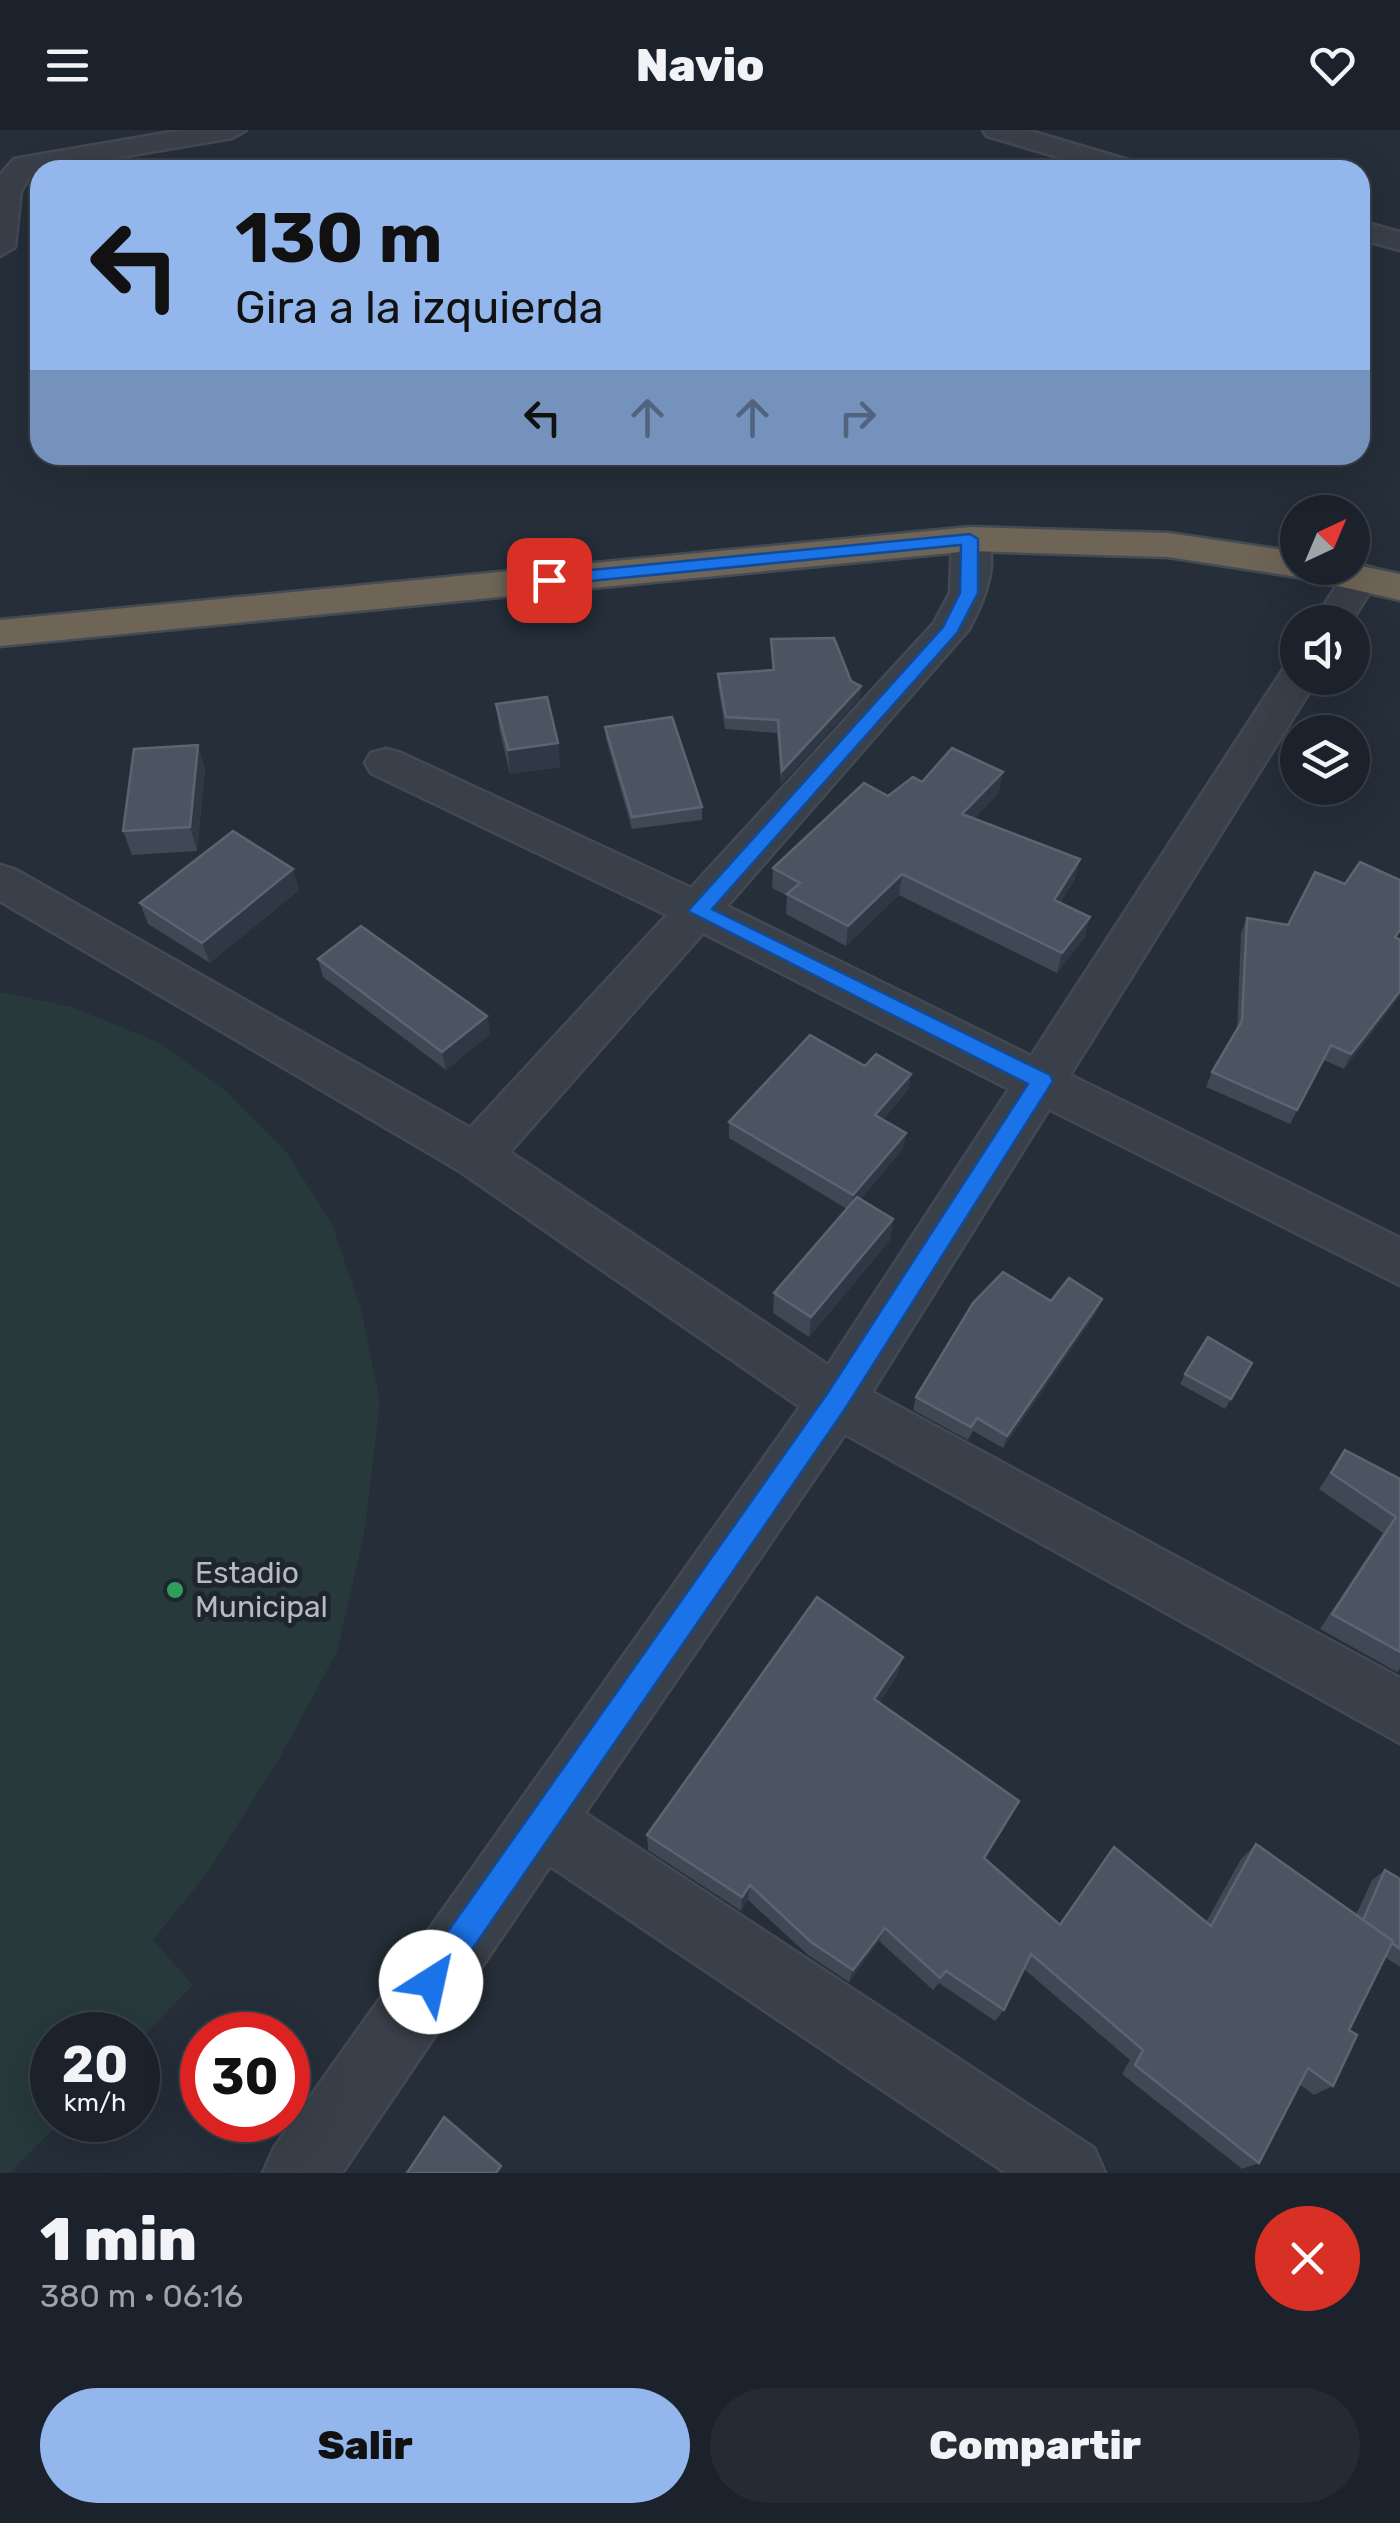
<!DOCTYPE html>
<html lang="es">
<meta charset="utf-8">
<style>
body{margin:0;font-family:Rubik,sans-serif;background:#252a33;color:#f1f3f6;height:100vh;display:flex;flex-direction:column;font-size:38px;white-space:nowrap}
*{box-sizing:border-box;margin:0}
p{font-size:32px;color:#a0a4a9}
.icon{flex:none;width:55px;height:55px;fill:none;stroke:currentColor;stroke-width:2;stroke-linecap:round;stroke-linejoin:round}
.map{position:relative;height:2043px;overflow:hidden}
.side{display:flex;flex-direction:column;background:#1c222b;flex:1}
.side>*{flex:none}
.banner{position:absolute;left:30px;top:30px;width:1340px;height:305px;border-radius:30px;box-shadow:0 10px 40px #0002,0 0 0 2px #3a3f47;background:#93b7ec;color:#111;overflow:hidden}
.needle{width:65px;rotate:44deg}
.tools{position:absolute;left:1280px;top:365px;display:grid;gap:20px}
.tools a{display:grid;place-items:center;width:90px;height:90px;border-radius:50%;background:#1c222b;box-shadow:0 10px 40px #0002,0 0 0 2px #3a3f47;font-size:50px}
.speed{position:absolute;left:30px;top:1882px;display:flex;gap:20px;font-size:50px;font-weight:700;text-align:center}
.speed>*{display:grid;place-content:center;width:130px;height:130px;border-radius:50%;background:#1c222b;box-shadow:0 10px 40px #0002,0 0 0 2px #3a3f47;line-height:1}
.speed small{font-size:25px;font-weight:400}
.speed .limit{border:15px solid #d22;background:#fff;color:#111}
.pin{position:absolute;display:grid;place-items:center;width:85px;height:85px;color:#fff;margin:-42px;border-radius:20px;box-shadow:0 5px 15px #0006}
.me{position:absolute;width:110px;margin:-55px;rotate:35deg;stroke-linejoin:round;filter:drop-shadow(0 0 8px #0008)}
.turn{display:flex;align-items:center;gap:35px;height:210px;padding:0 40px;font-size:45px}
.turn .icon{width:130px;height:130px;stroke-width:2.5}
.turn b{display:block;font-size:70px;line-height:85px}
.lanes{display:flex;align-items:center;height:95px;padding:0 40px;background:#0003;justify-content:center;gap:50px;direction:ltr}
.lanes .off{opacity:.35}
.round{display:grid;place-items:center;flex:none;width:105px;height:105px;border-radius:52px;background:#252a33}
.summary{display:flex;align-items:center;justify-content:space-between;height:170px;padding:0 40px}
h1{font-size:60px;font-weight:800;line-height:75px}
.button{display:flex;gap:20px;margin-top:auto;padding:20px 40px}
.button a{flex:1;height:115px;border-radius:60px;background:#93b7ec;color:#111;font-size:40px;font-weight:800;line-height:115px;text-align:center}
.button a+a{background:#252a33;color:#f1f3f6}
header{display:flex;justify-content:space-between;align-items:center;height:130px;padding:0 40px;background:#1c222b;font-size:45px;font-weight:800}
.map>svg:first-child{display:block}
</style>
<header><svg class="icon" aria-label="menu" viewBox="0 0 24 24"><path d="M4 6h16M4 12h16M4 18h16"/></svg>Navio<svg class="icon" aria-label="heart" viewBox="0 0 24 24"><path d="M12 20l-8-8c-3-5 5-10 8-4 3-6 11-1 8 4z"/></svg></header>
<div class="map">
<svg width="1400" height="2043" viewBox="0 0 1400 2043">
<rect width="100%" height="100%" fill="#252e39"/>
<path fill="#27393a" d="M0,862l72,15 88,36 65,47 60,60 47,74 29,85 19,92 -15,128 -28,123 -57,105 -72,115 -55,68 40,45 -55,57v-7h-86v85h10l-52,53h-10z"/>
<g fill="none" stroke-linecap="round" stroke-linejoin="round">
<defs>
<path id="street" d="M182,0h64l-14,8 -199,34 -12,19 -6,56 -15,9v-81l14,-16z
M983,0h44l115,34 4,6h-45l-114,-34z
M1360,91l40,11v18l-40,-11z
M970,398l13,3c19,28 0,72 -14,98l-242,277 304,150 253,-388 14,-4v14h20l-248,397 330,163v47l-351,-176 -177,283 528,286v65l-555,-309 -260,379 509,335 11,25h-99l-456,-307 -208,307h-79l11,-25 526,-741 -342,-237 -458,-269v-36l16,5 454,258 197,-213 -296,-142 -6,-10 6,-10 15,-4 15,4 290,135 243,-265 16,-30 2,-54 5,-8zM703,803l306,156 -181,276 -318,-213z
M1361,435l13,3 6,8 -29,46h-38l35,-54z"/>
<path id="highway" d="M970,397l198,6 130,19v16l54,-4 48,10v26l-102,-23 -130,-20 -198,-6 -970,95v-26z"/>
</defs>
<use href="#street" stroke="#424953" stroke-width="5"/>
<use href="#highway" stroke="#444b55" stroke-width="5"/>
<use href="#street" fill="#39404a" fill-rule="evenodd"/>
<use href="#highway" fill="#6f6557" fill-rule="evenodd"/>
</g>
<path fill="#3e4955" d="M771,509l90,47 -1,12 -79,86 -4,-51 -52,-4 -7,-43v-12l54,-4z
M496,574l62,39 2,24 -50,7 -11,-46z
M605,597l97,80v13l-70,9 -26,-90z
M205,639l-8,82 -65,4 -9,-24z
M922,652l77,11 -25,25 101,61 -15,24 25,34 -28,36 -158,-78 -53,51 -60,-32 1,-18 -15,-8 1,-20 115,-72z
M299,760l-89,73 -62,-39 -8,-21z
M1247,788l153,22v56l-56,73 -20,-9 -34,64 -84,-37 6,-15 25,-42 4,-97z
M318,829l169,57 3,18 -44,36 -123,-93z
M865,936l46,8 -3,16 -25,30 20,29 -43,50 33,20 -3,21 -81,97 -36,-24 1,-20 73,-84 -118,-71v-16z
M1051,1171l46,11 -94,136 -30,-17 -5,9 -55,-30 3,-13z
M1252,1233l-27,46 -45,-25 5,-10z
M1345,1320l55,29v190l-3,3 -77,-43 63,-96 -64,-44z
M897,1546l-18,27 140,98 -35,58 75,65 55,-77 92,75 35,-63 15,-15 100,71 16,-35 13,-10 15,9v88l-15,-10 -36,73 -16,56 -19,9 -15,-11 -40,79 -17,6 -120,-95 8,-14 -106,-91 -20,41 -9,11 -56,-38 -6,7 -54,-49 -30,41 -41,-27 -60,-55 -7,11 -93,-61 -1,-15z"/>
<path fill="#2f3945" d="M861,556l-1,12 -79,86 1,-13z
M558,613l2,24 -50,7 -2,-24z
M198,615l7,24 -8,82 -7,-24z
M1003,642l-4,21 -41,41 4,-20z
M1080,729l-5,20 -25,41 4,-20z
M293,739l6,21 -89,73 -8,-20z
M902,744l-3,21 -53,51 2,-20z
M1090,787l-5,20 -28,36 5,-20z
M1400,861v5l-56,73 7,-15z
M487,886l3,18 -44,36 -4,-18z
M911,944l-3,16 -35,41 2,-16z
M906,1003l-3,16 -52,62 2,-16z
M893,1089l-3,21 -81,97 2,-20z
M1102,1169l-5,13 -94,136 4,-12z
M903,1527l-6,19 -27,42 4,-19z
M750,1755l-2,15 -7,11 1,-14z
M885,1798l-6,13 -30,41 4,-12z"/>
<path fill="#4b5561" stroke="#5b6571" stroke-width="2.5" d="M834,508l17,43 10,5 -79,85 -4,-51 -52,-3 -8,-43 56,-4 -3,-31z
M547,567l11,46 -50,7 -12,-46z
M672,587l30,90 -70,10 -27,-90z
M198,615l-8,82 -67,4 11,-82z
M952,618l51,24 -41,42 118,45 -26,41 36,17 -28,36 -160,-79 -54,52 -61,-32 13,-11 -27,-15 91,-85 24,13 25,-19 9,5z
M233,701l60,38 -91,74 -62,-40z
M1360,732l40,18v50l-5,7 5,3v51l-49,63 -20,-9 -34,65 -85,-38 30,-51 5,-103 41,7 27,-53 30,12z
M361,796l126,90 -45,36 -124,-93z
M810,905l55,31 11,-12 35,20 -36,41 31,18 -53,62 -124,-73z
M857,1067l36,22 -82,98 -37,-24z
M1003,1142l48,29 18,-23 33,21 -95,137 -30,-18 -6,9 -55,-30 57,-94z
M1208,1207l44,26 -21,36 -46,-25z
M1345,1320l55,29v173l-68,-38 64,-97 -65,-44z
M817,1467l86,60 -29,42 145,102 -35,57 76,67 54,-78 97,79 45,-82 137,97 -44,89 8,5 -24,51 -25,-18 -49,95 -124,-98 8,-15 -112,-96 -27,56 -58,-39 -6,7 -55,-50 -32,42 -42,-28 -61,-57 -8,12 -95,-62z
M1385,1740l15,9v70l-8,-6 1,-2 -30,-21z
M444,1987l57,49 -5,7h-89z"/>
<path fill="#1a73e8" stroke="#114b97" stroke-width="2.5" d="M970,404l8,5v54l-21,40 -245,276 338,166 3,6 -208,328 -403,584 -11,4 -11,-4 -5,-11 5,-11 407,-577 201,-310 -340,-173 255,-284 17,-34 1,-48 -412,40 -8,-5 8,-6z"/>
<circle fill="#2e9e5b" stroke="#1e252f" stroke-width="4" cx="175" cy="1460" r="10"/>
<g text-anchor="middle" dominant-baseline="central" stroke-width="10" stroke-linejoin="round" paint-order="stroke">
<g font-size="30" fill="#b4bbc5" stroke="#1e252f" text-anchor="start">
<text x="195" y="1443">Estadio<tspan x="195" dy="34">Municipal</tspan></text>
</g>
</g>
</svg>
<div class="tools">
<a><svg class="needle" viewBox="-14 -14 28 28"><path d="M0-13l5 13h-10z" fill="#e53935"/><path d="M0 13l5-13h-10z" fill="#a0a4a9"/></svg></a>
<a><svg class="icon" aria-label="sound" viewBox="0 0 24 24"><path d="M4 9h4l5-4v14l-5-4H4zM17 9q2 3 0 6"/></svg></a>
<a><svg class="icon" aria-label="layers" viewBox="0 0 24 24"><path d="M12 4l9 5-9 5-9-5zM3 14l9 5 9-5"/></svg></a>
</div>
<div class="speed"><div>20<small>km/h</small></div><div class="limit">30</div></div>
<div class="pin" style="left:549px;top:450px;background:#d93025"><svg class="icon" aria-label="arrive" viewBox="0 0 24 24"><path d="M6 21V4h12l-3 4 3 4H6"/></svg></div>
<svg class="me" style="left:431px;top:1852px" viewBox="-20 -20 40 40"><circle r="19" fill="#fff"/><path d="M0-13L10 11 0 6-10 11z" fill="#1a73e8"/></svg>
<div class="banner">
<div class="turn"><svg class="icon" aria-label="left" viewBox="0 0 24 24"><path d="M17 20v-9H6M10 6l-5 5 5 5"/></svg><div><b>130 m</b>Gira a la izquierda</div></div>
<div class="lanes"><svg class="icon" aria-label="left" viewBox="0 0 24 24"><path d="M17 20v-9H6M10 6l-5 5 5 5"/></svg><svg class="icon off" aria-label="ahead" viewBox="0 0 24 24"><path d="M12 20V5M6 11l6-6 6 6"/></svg><svg class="icon off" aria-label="ahead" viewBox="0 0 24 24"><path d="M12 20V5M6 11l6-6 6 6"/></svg><svg class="icon off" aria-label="right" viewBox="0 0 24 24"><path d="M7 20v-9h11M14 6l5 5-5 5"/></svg></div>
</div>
</div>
<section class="side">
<div class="summary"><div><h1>1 min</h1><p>380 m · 06:16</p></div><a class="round" style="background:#d93025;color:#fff"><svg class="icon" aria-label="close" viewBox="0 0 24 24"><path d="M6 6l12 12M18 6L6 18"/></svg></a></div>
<div class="button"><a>Salir</a><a>Compartir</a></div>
</section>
